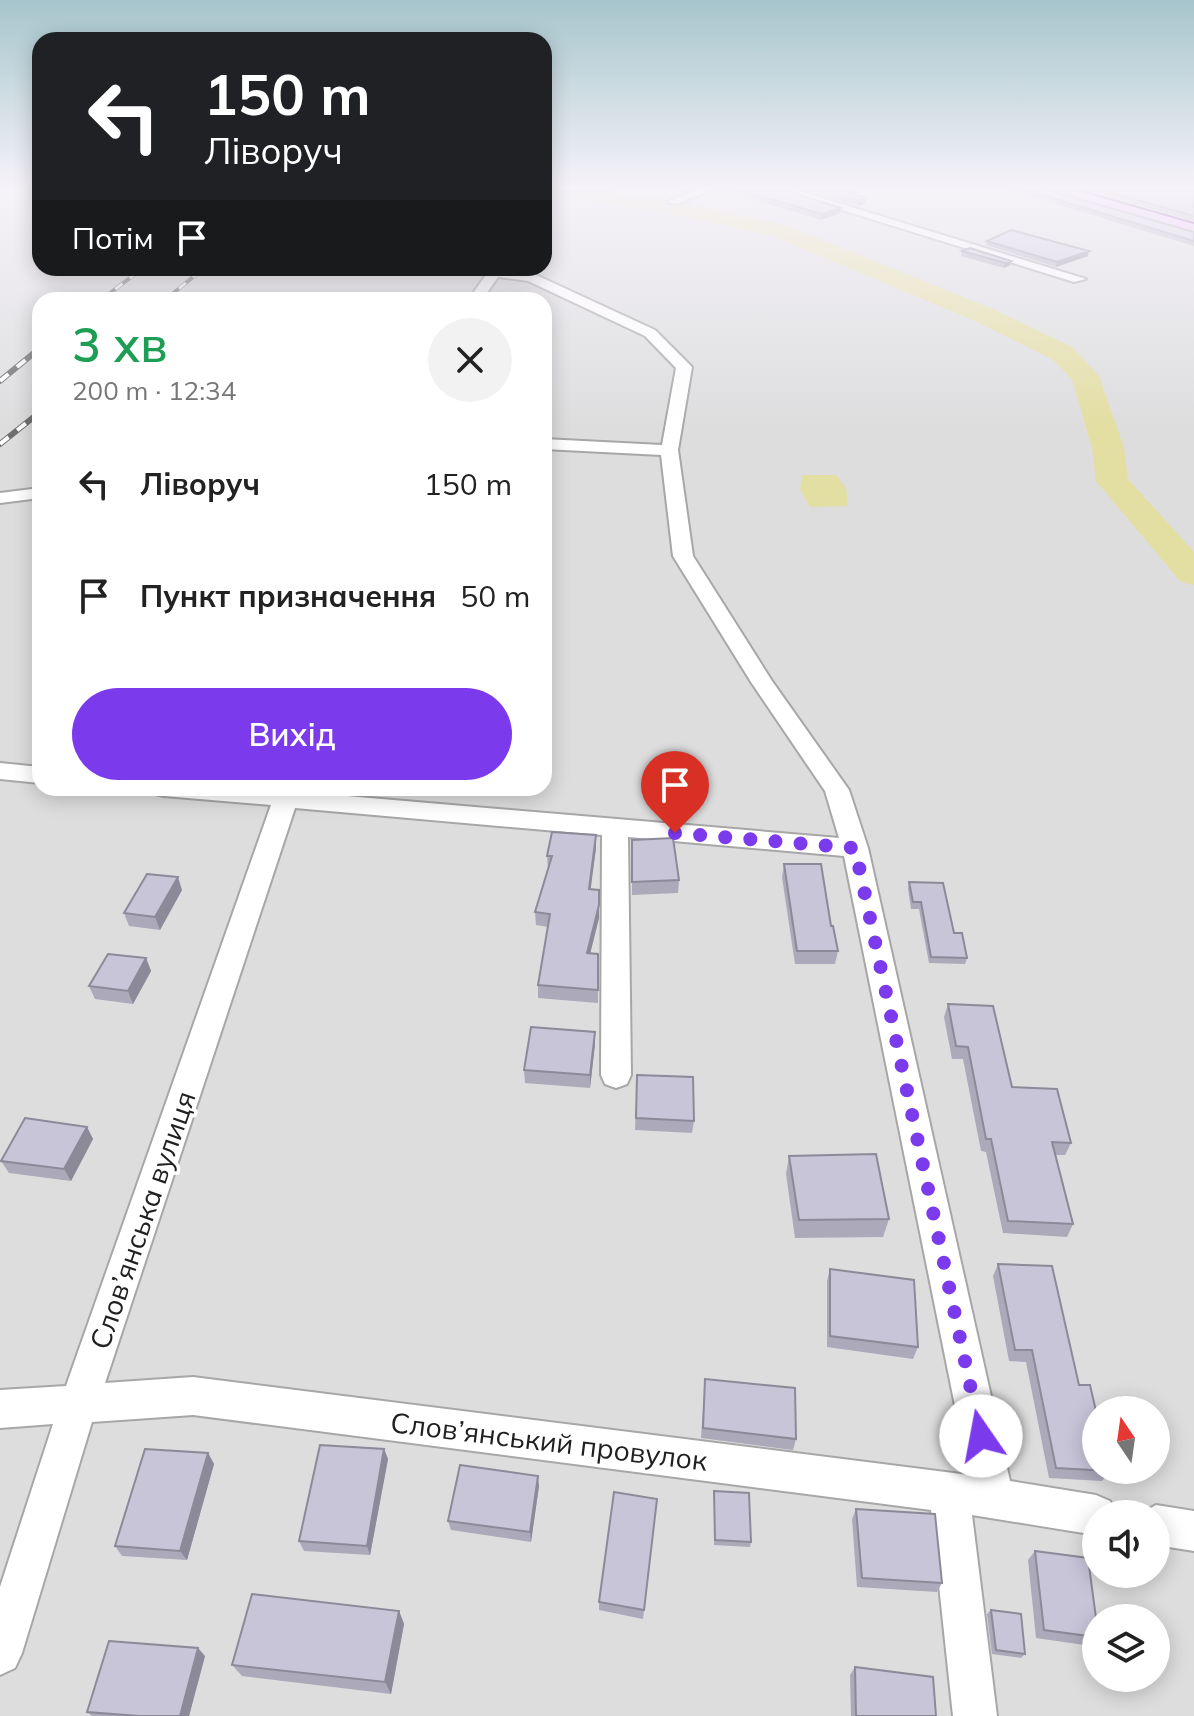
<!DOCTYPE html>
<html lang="uk">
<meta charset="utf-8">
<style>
body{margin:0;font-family:Mulish,sans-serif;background:#f2f2f2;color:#222;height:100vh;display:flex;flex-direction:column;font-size:30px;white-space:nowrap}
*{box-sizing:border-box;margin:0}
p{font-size:26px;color:#767676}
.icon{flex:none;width:44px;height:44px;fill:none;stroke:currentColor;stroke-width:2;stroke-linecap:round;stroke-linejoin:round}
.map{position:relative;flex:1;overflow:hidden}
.side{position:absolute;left:32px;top:292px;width:520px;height:504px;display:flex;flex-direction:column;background:#fff;border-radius:24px;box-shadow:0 4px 20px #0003}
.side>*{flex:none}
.guide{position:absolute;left:32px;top:32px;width:520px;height:244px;border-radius:24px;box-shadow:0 4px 20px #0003;background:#202124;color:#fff;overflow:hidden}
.needle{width:52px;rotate:347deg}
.fabs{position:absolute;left:1082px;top:1396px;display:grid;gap:16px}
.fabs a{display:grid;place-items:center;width:88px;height:88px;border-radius:50%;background:#fff;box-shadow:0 4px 20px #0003;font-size:40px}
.pin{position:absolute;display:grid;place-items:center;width:68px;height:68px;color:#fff;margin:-82px -34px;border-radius:50% 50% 50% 0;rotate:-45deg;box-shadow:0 0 8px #0007}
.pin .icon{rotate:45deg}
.me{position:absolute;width:88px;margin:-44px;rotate:348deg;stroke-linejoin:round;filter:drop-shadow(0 0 6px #0008)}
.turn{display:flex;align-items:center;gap:28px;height:168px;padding:0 40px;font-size:36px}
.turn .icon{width:104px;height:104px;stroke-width:2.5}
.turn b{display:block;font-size:56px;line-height:68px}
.then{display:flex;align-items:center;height:76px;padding:0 40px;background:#0003;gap:16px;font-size:30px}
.round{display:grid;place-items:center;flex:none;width:84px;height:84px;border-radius:42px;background:#f2f2f2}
.summary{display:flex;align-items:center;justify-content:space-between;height:136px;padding:0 40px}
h1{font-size:48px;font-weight:600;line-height:60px;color:#1e9e55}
.button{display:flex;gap:16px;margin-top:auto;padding:16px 40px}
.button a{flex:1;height:92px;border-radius:48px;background:#7c3aed;color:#fff;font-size:32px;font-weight:600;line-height:92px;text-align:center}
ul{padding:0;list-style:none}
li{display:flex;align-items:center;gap:24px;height:112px;padding:0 40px}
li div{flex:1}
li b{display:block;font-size:30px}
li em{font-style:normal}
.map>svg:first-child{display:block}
</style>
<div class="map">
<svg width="1194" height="1716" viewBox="0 0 1194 1716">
<rect width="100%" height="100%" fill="#eae5f1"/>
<path fill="#ddddde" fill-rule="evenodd" d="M0,187h40v81h504v-81h650v1529h-1194zM40,300h504v488h-504zM1096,1410h60v60h-60zM1096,1514h60v60h-60zM1096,1618h60v60h-60z"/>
<path fill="#e3dea2" d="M802,475h34l10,13 2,18 -38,1 -10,-18z"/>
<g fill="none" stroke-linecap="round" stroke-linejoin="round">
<path fill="#e3dea2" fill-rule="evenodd" d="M544,187h35l90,14 116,24 208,84 79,38 27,29 25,72 4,31 66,73v33l-13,-3 -85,-101 -4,-33 -20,-69 -20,-20 -77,-38 -205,-86 -101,-22 -125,-19z"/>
<defs>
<path id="street" d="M702,187h16l-41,17 -10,-2z
M768,187h18l300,92 -12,3z
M461,268h40l35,7 119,55 37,37 -14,83 15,106 79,125 77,109 19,58 142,633 86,14 14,6 6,13h-20v21l-124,-20 25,201h-44l-22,-206 -738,-95 -101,7 -70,231 -7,15 -15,7v-88l53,-163 -53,4v-38l66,-4 205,-581 -107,-9 -9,-2 -3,-6h149l-1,4 539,46 -14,-47 -74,-109 -78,-126 -12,-101 -117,-6v-10l118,6 14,-77 -31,-32 -117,-55 -30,-4 -16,23h-14l18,-25zM295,808l307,27 -1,240 4,9 11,4 11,-4 4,-9 -3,-238 216,19 125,619 -776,-98 -88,6z
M40,488v10l-40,5v-10z
M0,763l40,4v16l-40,-4z
M1156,1505l38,6v40l-38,-6v-31h-16z"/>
<path id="secondary" d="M1039,187h25l130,37v10l-153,-44z"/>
</defs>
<use href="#street" stroke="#a7a7a7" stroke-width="4"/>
<use href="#secondary" stroke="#66007e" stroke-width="4"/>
<use href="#street" fill="#fff" fill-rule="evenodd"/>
<use href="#secondary" fill="#edb6ff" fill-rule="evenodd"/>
<defs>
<path id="rail-far1" d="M101,300l42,-32
M165,300l39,-32"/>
<path id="rail" d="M0,381l40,-33
M0,444l40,-32"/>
</defs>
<use href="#rail-far1" stroke="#6e6e6e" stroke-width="4"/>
<use href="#rail" stroke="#6e6e6e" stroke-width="6"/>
<use href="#rail-far1" stroke="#fff" stroke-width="3" stroke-dasharray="9" stroke-linecap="butt"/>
<use href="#rail" stroke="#fff" stroke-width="4" stroke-dasharray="11" stroke-linecap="butt"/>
</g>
<path fill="#aca9bb" d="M719,187h56l66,21 -1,5 -19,7 -102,-31z
M796,187h37l22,6v2l11,8 -8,3z
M1000,187h40l1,1 153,44v14z
M1075,187h119v34z
M987,241l101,15 -32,11 -70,-22z
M962,251l49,10 -1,4 -6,3 -43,-12z
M632,840l47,40 -1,13 -46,2z
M596,848l-6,41 9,1v28l-9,36h8v49l-60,-5v-13l10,-58 -12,-2 -1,-13 13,-43 -1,-13z
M784,864l47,62 7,25 -3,13h-40l-13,-87z
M909,882l45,51 13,25 -2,6 -36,-1 -10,-54h-8l-3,-20z
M182,890l-22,40 -31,-4 -5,-13z
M146,958l5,13 -18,33 -38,-5 -6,-13z
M948,1004l64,83 59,56 -6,12h-9l17,69 -6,13 -64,-4 -17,-81 -5,-1 -18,-92h-11l-8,-42z
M595,1032v12l-5,44 -65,-5 -1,-13z
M637,1075l57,46 -2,12 -57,-3z
M87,1127l6,12 -22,42 -62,-8 -8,-12z
M789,1156l100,63 -6,18 -88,1 -9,-64z
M998,1264l81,121 31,86 -8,10 -53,-3 -23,-116 -17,-1 -16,-85z
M830,1269l88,78 -5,12 -86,-12v-66z
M705,1379l91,60 -3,11 -92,-12z
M384,1449l4,10 -18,96 -66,-4 -5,-10z
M208,1453l6,11 -27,96 -65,-4 -7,-10z
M539,1486l-8,56 -80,-12 -3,-9z
M714,1491l37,51 -1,5 -36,-2z
M657,1499l-14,120 -44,-9v-8z
M856,1509l86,74 -5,9 -80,-5 -5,-68z
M1035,1551l61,67v22l-5,6 -55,-8 -8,-78z
M991,1610l34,44 -4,4 -29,-4 -5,-40z
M399,1611l5,13 -13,70 -149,-18 -10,-11z
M205,1656l-16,60h-97l-5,-4z
M855,1667l81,49h-85l-1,-41z"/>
<path fill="#8c8a98" d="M866,198v5l-8,3 1,-5z
M841,208l-1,5 -19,7 1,-6z
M1089,251l-1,5 -32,11 1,-5z
M1011,261l-1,4 -6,3 1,-5z
M596,835v13l-7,54v-13z
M178,877l4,13 -22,40 -5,-13z
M599,905v13l-12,48v-13z
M146,958l5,13 -18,33 -5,-13z
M595,1032v12l-5,44v-13z
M87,1127l6,12 -22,42 -7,-12z
M384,1449l4,10 -18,96 -3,-9z
M208,1453l6,11 -27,96 -7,-9z
M538,1476l1,10 -8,56 -1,-10z
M399,1611l5,13 -13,70 -6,-12z
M198,1648l7,8 -16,60h-9z"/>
<path fill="#c8c5d9" stroke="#8c8a98" stroke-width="2" d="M728,187h47l66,21 -19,6z
M813,187h20l22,6 -4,1 15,4 -7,3z
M1016,187h24l1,1 153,44v9z
M1092,187h102v29z
M1011,230l78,21 -32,11 -70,-21z
M970,248l41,13 -6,2 -43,-12z
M552,832l44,3 -7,54 10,1v15l-12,48 11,1v36l-60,-5 12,-71 -15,-2 17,-56h-5z
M673,838l6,42 -47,2v-42z
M784,864h37l10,62h2l5,25h-41z
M147,874l31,3 -23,40 -31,-4z
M909,882l34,1 11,50h8l5,25 -36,-1 -10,-55h-8z
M108,954l38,4 -18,33 -39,-5z
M948,1004l45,2 19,81 45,2 14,54 -19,-1 21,82 -65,-3 -17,-82h-5l-18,-92 -12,-1z
M531,1027l64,5 -5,43 -66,-5z
M637,1075l56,2 1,44 -58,-3z
M25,1118l62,9 -23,42 -63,-8z
M876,1154l13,65 -90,1 -10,-64z
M998,1264l54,2 27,119h11l6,26v59h14v1l-54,-3 -24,-118h-17z
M830,1269l84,11 4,67 -88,-11z
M705,1379l90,9 1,51 -93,-11z
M320,1445l64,4 -17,97 -68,-5z
M145,1449l63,4 -28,98 -65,-5z
M460,1465l78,11 -8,56 -82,-11z
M714,1491l35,2 2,49 -36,-2z
M614,1492l43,7 -13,111 -45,-8z
M856,1509l79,5 7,69 -80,-5z
M1035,1551l53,7 8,60v19l-52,-7z
M252,1594l147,17 -14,71 -153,-17z
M991,1610l30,4 4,40 -29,-4z
M109,1641l89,7 -18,68h-41l-52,-4z
M855,1667l78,10 3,39h-80z"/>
<linearGradient id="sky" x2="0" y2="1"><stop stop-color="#a6c5cc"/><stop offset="0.44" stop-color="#f6f3f9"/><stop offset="1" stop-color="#f6f3f9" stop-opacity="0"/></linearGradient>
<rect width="1194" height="427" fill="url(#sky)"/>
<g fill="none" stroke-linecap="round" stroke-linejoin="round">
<path stroke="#7c3aed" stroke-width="14" stroke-dasharray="0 25.2" d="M675,833l180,15 126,588"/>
</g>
<g text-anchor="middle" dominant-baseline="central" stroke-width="7" stroke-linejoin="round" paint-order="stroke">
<g font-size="28" fill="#202020" stroke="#fff">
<text transform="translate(142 1220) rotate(-71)">Слов’янська вулиця</text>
<text transform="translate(549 1441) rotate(7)">Слов’янський провулок</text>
</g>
</g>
</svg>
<div class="fabs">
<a><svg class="needle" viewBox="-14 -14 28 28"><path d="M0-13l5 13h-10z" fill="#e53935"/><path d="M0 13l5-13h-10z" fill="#767676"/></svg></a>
<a><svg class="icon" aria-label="sound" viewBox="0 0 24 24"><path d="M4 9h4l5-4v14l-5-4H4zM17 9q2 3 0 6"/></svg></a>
<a><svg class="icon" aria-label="layers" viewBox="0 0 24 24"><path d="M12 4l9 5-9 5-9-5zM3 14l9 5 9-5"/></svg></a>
</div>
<div class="pin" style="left:675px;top:833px;background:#d93025"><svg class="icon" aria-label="arrive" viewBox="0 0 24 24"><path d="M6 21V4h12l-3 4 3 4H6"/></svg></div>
<svg class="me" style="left:981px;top:1436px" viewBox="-20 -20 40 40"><circle r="19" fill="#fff"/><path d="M0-13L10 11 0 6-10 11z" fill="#7c3aed"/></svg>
<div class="guide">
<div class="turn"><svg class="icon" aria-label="left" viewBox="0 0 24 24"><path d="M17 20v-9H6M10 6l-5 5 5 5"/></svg><div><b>150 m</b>Ліворуч</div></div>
<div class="then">Потім<svg class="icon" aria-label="arrive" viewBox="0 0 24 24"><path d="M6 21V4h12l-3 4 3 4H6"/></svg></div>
</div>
<section class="side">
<div class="summary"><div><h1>3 хв</h1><p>200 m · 12:34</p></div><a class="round"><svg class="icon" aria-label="close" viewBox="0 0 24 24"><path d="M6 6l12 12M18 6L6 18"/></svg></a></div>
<ul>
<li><svg class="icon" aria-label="left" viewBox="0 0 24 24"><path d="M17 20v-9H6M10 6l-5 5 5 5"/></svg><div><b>Ліворуч</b></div><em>150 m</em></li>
<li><svg class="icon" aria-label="arrive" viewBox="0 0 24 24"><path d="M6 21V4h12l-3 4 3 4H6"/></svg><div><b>Пункт призначення</b></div><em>50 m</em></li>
</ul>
<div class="button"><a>Вихід</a></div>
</section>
</div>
